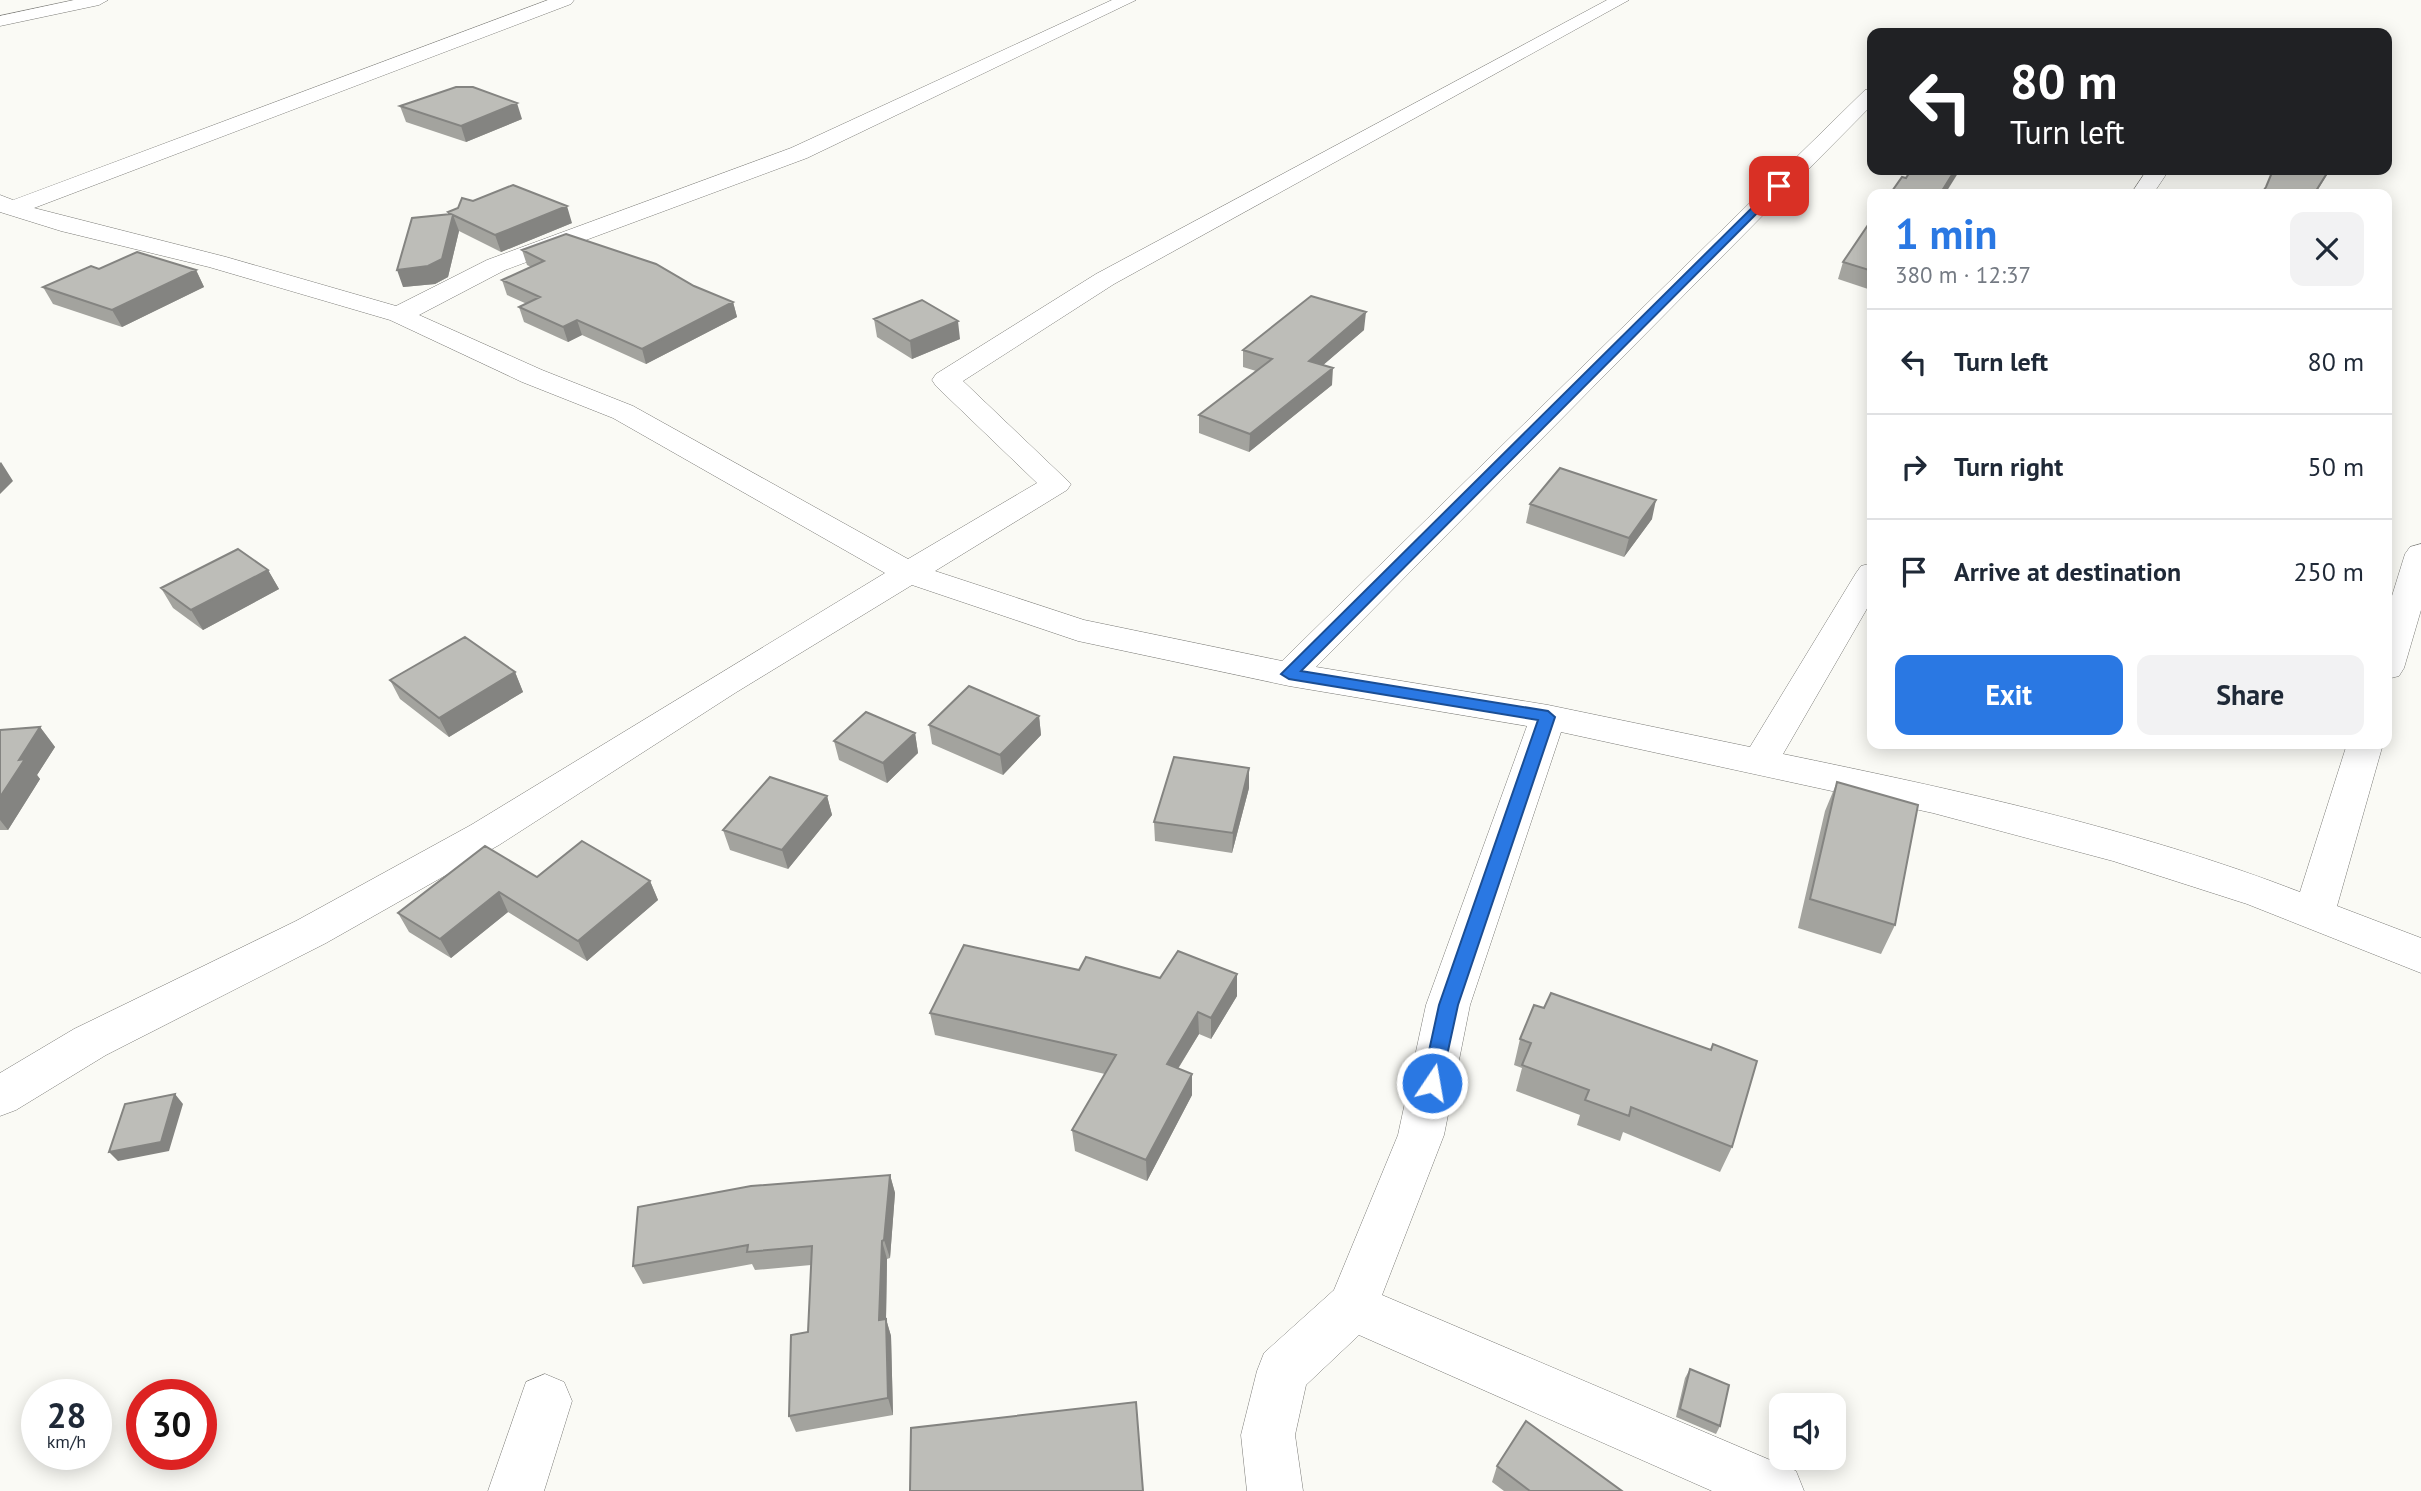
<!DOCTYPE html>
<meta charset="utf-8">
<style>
body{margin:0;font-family:"PT Sans",sans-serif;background:#f2f2f3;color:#1f2937;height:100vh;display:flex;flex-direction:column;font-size:26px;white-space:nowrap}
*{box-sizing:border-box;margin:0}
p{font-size:23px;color:#747a83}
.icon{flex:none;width:38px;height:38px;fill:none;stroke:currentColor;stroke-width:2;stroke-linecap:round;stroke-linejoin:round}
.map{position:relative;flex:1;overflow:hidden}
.drawer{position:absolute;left:1867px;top:189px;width:525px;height:560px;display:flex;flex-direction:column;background:#fff;border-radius:14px;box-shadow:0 4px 18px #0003}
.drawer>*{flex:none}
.banner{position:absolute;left:1867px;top:28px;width:525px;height:147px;border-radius:14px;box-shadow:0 4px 18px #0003;background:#202124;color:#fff;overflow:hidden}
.tools{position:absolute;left:1769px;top:1393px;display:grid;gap:14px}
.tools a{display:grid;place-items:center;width:77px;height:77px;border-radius:14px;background:#fff;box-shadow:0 4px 18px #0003;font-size:35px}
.speed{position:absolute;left:21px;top:1379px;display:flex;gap:14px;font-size:35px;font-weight:700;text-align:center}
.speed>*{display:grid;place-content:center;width:91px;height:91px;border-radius:50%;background:#fff;box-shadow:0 4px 18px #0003;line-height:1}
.speed small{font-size:18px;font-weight:400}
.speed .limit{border:10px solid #d22;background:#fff;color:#111}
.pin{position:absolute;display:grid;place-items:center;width:60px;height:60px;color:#fff;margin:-30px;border-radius:14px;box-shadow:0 4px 10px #0006}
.me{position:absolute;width:77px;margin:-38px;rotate:12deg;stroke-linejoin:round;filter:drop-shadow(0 0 5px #0008)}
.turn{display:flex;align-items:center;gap:24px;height:147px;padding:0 28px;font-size:32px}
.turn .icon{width:91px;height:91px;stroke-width:2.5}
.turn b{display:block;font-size:49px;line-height:60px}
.round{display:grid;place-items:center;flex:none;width:74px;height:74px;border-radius:14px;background:#f2f2f3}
.head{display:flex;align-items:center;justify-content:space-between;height:119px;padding:0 28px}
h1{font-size:42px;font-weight:700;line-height:52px;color:#2a78e3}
.primary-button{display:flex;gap:14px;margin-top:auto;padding:14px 28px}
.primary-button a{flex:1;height:80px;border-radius:14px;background:#2a78e3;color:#fff;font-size:28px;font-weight:700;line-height:80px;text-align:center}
.primary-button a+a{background:#f2f2f3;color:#1f2937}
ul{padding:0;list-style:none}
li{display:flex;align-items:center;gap:21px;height:105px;padding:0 28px;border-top:2px solid #e0e1e3}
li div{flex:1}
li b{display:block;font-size:26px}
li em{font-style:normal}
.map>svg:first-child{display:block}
</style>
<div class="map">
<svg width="2421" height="1491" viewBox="0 0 2421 1491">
<rect width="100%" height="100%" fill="#fafaf5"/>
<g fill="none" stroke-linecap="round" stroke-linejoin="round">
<defs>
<path id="street" d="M74,0h34l-9,5 -99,21v-10z
M548,0h26l-3,4 -537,204 192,49 170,49 91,-46 304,-112 321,-148h24l-329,158 -302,112 -86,45 123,55 91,36 275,153 129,-76 -101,-97 -4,-6 4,-6 160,-100 511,-274h22l-515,284 -151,97 108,103 -4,6 -132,81 149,49 198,41 583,-571 7,-2v17l-556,562 232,38 202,42 106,-174 5,-7 11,-3v37l-89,154c174,36 351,74 517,138l47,-148h36l-46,162 84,32v35l-174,-69 -134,-43 -180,-48 -372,-81 -91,273 -26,130 -62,160 414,176 8,20h-92l-353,-156 -53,50 -11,50 8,56h-56l-6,-56 16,-64 7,-18 70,-63 64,-155 28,-130 101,-279 -238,-40 -211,-45 -166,-56 -177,108 -236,152 -173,98 -220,112 -90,55 -16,6v-43l74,-44 222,-108 175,-96 414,-252 -272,-155 -91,-36 -132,-62 -181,-53 -148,-36 -61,-19v-17l13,5z
M2147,170h22l-16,24h-22z
M2421,544v66l-17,58 -5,8 -12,3v-67l18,-58 5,-7z
M545,1374l19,8 8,19 -28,90h-56l38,-109z"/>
</defs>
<use href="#street" stroke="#7b7b77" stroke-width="1"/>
<use href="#street" fill="#fff" fill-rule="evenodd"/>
</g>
<path fill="#a3a39e" d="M400,106l122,13 -56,23 -60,-20z
M473,201l99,22 -71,29 -42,-21 -11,46 -13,7 -32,3 45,-73v-2z
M1872,219v66l-4,4 -30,-10 5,-17z
M522,250l172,36 39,16 4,15 -91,47 -64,-29 -14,7 -44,-20 -5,-15 8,-3 -20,-9 -5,-15 29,-13 -4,-2z
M99,269l97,1 8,17 -82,40 -69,-23 -10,-17z
M874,319l86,20 -48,20 -35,-22z
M1364,330l-41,35 9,20 -83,67 -50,-19v-18l57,-44 -13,-4v-17z
M1530,504l122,15 -28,38 -98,-34z
M268,570l11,19 -76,41 -30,-22 -12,-20z
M515,672l8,20 -74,45 -49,-38 -10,-19z
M1039,716l2,19 -38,40 -71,-31 -3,-19z
M40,727l15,20 -18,28 3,4 -32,51h-8v-100z
M915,733l3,20 -31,30 -48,-23 -5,-19z
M1837,782l58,143 -14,29 -83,-26 27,-117z
M1249,788l-17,65 -77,-12 -1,-19z
M827,796l5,19 -44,54 -58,-19 -7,-20z
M537,877l113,4 8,19 -71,61 -79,-49 -57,46 -42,-26 -11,-19z
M1079,970l81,8 77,18 -26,43 -12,-5 -21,35 14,26 -45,86 -72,-30 -3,-21 33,-56 -170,-39 -5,-22z
M1534,1005l198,142 -12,25 -97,-40 -3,9 -43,-16 3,-10 -64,-24 6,-23 -8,-3 6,-26z
M890,1175l5,18 -5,65 -3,1 -1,60 5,17 2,79 -97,17 -7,-16 19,-84 3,-67 -56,5 -3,-6 -109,20 -10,-18z
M1690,1369l30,57 -4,8 -40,-17 9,-39z
M1497,1466l125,25h-118l-12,-9z"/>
<path fill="#848481" d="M517,103l5,16 -56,23 -5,-16z
M1955,170h5l-15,24h-5z
M2329,170h1l-15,24h-1z
M567,206l5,17 -71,29 -6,-17z
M453,215l6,16 -11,46 -13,7 -32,3 -6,-17z
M196,270l8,17 -82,40 -10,-17z
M1872,275v10l-4,4z
M733,302l4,15 -91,47 -4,-15z
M1366,312l-2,18 -56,48 1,-17z
M577,320l5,15 -14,7 -5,-15z
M958,321l2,18 -48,20 -2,-18z
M1333,368l-1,17 -83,67 1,-18z
M1,462l12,19 -13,13v-31z
M1656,500l-4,19 -28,38 5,-19z
M268,570l11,19 -76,41 -12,-20z
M515,672l8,20 -74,45 -10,-19z
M1039,716l2,19 -38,40 -3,-20z
M40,727l15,20 -18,28 3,4 -32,51 -8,-10v-23l19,-37z
M915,733l3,20 -31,30 -4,-20z
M1249,768v20l-17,65 1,-20z
M827,796l5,19 -44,54 -6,-19z
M650,881l8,19 -71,61 -9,-20z
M499,892l9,20 -57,46 -11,-19z
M1237,974v22l-26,43v-21z
M1198,1012l1,22 -32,52v-22z
M1192,1074v21l-45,86 -1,-21z
M175,1094l8,10 -14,47 -51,10 -9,-9z
M890,1175l5,18 -5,65 -6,-18z
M882,1241l5,18 -1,60 5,17 2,79 -5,-17 -9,-78z"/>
<path fill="#bdbdb8" stroke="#848481" stroke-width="2" d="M456,87h17l44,16 -56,23 -61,-20z
M1911,170h44l-15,24h-50l12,-17 4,1z
M2273,170h56l-15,24h-53l5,-7z
M513,185l54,21 -72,29 -42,-20 -11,44 -14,7 -31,4 15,-52 39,-4 -3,-2 10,-4 4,-10 11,3z
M1872,219v52l-29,-9z
M566,234l90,30 38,22 39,16 -91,47 -65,-29 -14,7 -44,-20 21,-10 -38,-17 42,-19 -22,-11z
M137,252l59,18 -84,40 -69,-23 48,-21 8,3z
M1311,296l55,16 -57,49 24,7 -83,66 -51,-19 73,-56 -29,-9z
M922,300l36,21 -48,20 -36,-22z
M1560,468l96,32 -27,38 -99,-34z
M238,549l30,21 -77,40 -30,-22z
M465,637l50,35 -76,46 -49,-38z
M969,686l70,30 -39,39 -71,-30z
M866,712l49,21 -32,30 -49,-22z
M40,727l-21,33 6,-1 -25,38v-67z
M1174,757l75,11 -16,65 -79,-11z
M770,777l57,19 -45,54 -59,-20z
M1837,782l81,23 -23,120 -85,-26z
M582,841l68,40 -72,60 -79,-49 -59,47 -42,-26 87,-67 52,31z
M964,945l115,25 7,-13 74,21 18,-27 59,23 -26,44 -13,-6 -31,52 25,10 -46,86 -74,-30 44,-75 -186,-42z
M1551,993l160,57 2,-6 44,17 -25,86 -101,-40 -2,9 -44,-16 4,-10 -67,-25 9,-22 -11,-4 14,-34 10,3z
M175,1094l-14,48 -52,10 16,-48z
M890,1175l-6,65 -2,1 -3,79 7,-1 2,79 -99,18 2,-81 17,-3 4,-86 -65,6 1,-7 -115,21 5,-59 113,-21z
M1690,1369l39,16 -9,41 -40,-17z
M1136,1402l7,89h-233l1,-63z
M1526,1421l96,70h-92l-33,-25z"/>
<path fill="#2a78e3" stroke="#1b4e94" stroke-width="2" d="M1776,184l8,2 -483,485 247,40 7,6 -97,288 -17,78 -2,6 -7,2 -7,-2 -3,-6 17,-78 99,-285 -249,-41 -8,-5z"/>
</svg>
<div class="tools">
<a><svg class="icon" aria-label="sound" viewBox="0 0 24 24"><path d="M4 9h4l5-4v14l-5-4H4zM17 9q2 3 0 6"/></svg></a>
</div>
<div class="speed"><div>28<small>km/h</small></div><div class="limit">30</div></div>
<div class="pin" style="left:1779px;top:186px;background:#d93025"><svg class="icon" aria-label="arrive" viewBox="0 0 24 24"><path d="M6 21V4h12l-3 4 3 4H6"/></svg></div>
<svg class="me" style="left:1432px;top:1083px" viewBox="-20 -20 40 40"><circle r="17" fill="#2a78e3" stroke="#fff" stroke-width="3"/><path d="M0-11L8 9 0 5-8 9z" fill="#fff"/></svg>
<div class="banner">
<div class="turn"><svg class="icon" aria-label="left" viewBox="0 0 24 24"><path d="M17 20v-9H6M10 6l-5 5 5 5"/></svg><div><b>80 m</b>Turn left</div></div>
</div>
<section class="drawer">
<div class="head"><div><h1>1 min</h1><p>380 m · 12:37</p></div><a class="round"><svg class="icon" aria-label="close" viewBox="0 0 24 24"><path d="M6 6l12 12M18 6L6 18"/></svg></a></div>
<ul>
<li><svg class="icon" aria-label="left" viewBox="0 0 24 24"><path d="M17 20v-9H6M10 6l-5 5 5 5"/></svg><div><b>Turn left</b></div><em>80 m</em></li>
<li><svg class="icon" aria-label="right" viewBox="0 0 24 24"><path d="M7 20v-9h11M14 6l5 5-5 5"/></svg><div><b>Turn right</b></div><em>50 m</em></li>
<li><svg class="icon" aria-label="arrive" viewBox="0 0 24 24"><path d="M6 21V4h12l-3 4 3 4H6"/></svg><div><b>Arrive at destination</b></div><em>250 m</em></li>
</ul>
<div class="primary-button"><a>Exit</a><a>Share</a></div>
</section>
</div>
